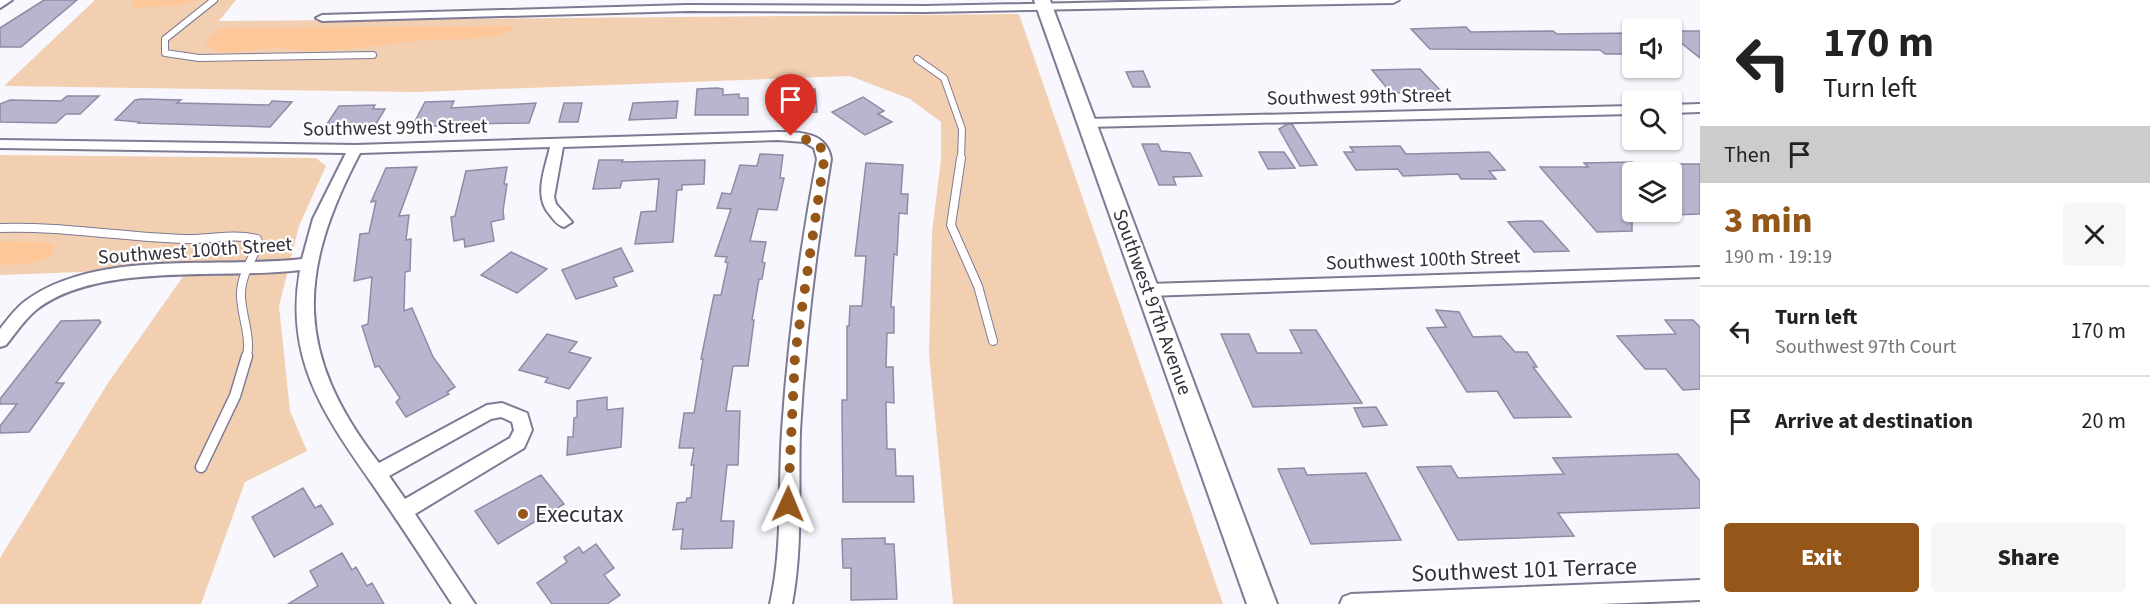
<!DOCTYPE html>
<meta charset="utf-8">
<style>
body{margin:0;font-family:"Source Sans 3",sans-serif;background:#f6f6f6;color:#222;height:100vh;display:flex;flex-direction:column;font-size:22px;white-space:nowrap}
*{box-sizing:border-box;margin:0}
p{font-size:20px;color:#767676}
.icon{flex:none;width:33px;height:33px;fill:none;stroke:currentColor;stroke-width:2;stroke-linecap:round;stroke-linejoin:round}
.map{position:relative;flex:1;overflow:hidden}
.drawer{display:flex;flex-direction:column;background:#fff;width:450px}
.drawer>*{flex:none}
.top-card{background:#fff;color:#222;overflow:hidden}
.controls{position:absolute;left:1622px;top:18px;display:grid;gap:12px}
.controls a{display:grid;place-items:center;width:60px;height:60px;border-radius:6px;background:#fff;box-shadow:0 2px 4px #0004;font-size:30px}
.pin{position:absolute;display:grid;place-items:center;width:51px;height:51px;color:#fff;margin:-62px -26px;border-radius:50% 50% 50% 0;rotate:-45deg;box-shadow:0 0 6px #0007}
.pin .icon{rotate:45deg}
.me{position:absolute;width:66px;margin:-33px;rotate:1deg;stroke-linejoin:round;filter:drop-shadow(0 0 4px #0008)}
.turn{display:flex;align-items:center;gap:21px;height:126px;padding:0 24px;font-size:27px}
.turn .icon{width:78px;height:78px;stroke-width:2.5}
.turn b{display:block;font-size:42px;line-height:51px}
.then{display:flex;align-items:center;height:57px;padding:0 24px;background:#0003;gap:12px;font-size:22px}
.round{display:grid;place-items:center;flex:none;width:63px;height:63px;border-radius:6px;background:#f6f6f6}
.overview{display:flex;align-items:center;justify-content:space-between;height:102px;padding:0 24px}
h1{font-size:36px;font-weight:800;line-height:45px;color:#945719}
.primary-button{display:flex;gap:12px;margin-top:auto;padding:12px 24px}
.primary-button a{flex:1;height:69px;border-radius:6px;background:#945719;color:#fff;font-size:24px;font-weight:800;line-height:69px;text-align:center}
.primary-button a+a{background:#f6f6f6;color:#222}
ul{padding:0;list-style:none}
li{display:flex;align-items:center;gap:18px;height:90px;padding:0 24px;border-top:2px solid #e0e0e0}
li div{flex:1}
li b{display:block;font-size:22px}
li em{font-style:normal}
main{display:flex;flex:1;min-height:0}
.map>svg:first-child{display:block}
</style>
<main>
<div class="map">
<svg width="1700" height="604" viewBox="0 0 1700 604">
<rect width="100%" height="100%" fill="#f8f7fd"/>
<path fill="#f3cfb2" d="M95,0h141l-17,21 800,-7 204,590h-270l-24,-250 3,-122 9,-73v-37l-31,-23 -60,-23 -433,16 -413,-6z
M0,155l316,3 10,8 -27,60 -20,80 11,105 17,40 -62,31 -44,122h-201v-46l108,-175 81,-115 -189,7z"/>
<path fill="#fdc79a" d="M134,0h63c-20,8 -43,7 -63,7l-2,-2z
M503,26l9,1v3c-26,12 -54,8 -81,10 -41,3 -82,11 -123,11 -11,0 -21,-3 -32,-3 -19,-1 -56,13 -71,-3l6,-9 11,-8z
M0,241l49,1 6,4c-4,21 -38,18 -55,19z"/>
<path fill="#b8b5cf" stroke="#8e8ba4" stroke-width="1.5" d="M44,0h33l-56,47h-21v-19z
M1466,27l5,5 82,-1 4,3 75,-1v21h-27l-5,-4 -170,-1 -19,-20z
M1671,31h29v27l-29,-23z
M1420,69l22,23 -51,1 -19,-23z
M1143,71l7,16h-17l-7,-15z
M697,89l20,-1 6,1v6l16,-1v4h9v17h-53z
M815,89l2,23 -21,1 -1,-23z
M67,96h32l-19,18h-14l-10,9 -56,-1v-18l10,-4 51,1z
M863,97l21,14 -6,3 14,8 -27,13 -33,-23z
M141,99l40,1 -4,3 92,2 3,-4 20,1 -22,25 -133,-4 2,-1 -24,-2 20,-20z
M454,101l-3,7 85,-5 -7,20 -70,1 -1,3 -45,-2 12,-23z
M678,101l-2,17 -47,2 4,-17z
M564,103h18l-4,19h-19z
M375,105l-2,4h12l-11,18h-49l14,-21z
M1287,124h5l25,41 -17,1 -21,-37z
M1142,144h16l3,7 29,2 12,23 -29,1 3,8h-17z
M1400,146l6,8 83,-2 16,18 -16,1 7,8h-35l-3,-5 -55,2 -5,-7 -42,1 -12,-18h10l-4,-5z
M1259,152h25l11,16 -27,1z
M760,154l23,1 -3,23h4l-7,32 -19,-1 -8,32 16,1 -4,20 3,1 -3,16h-3l-7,41h2l-6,46h-15l-7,45h14l-2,54h-11l-6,56h13l-2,27 -51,1 2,-20 -10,1 4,-27 9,-1 1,-4h4l3,-33h-3l3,-17h-15l5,-35h10l9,-54h-2l13,-64h7l7,-32 -3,-1 2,-5 -12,-1 16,-47 -14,-1 5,-15 9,1 9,-29 17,1z
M599,160h24l-1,2 83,-2 -1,24 -22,1v5h-5l-4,52 -38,2 6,-32 15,-1 3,-32 -37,2 -2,7 -27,1z
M1632,162v69l-35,1 -57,-65h48l-4,-4z
M866,163l37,2 -2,29h7l-1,20 -8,-1 -2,42 -3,-1 -3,53h3v26h-7l-1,34h7l1,36 -8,-1 1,47h8l1,27h17l1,26h-71l-1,-91v-11h5v-74h2l1,-20h12l4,-50h-11z
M1671,164h29v50l-29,1z
M417,167l-18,49 10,-1 -3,25 5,-1 -1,32 -5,1 -1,39 8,-3 21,49 22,30 -8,5 2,2 -43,23 -10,-15 4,-4 -21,-32 -4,1 -13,-41 6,-2 4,-47 -18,4 6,-47 9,-1 7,-32 -5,1 15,-34z
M507,167l-3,17h3l-4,27 1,8 -13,3 3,19 -29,6 -1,-8 -10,2 -3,-24 4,-1 11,-45z
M1525,221h17l27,30 -35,1 -26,-30z
M621,248l12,23 -20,7 4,8 -41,13 -14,-29z
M511,252l36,17 -30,24 -36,-18z
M1436,310l23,2 14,25 28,-1 14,16h12l10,15h-4l38,50 -57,1 -17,-27 -30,1 -40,-64 19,-1z
M99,320l2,2 -45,61h8l-35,49 -29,1v-7l17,-22h-17v-5l61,-78z
M1665,320h28l7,7v62l-17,1 -17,-21h-21l-28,-33 59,-2z
M1290,330h26l46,73 -109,4 -32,-73h28l8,19h45z
M547,334l30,8 -8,10 22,6 -22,31 -24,-7 3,-4 -29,-8z
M607,397v13l16,-2 -2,39 -54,8 1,-18h5l1,-19 3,-1v-16z
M1376,407l11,18 -24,2 -9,-19z
M1678,454l22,27v27l-142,5 16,23 -116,4 -41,-73 34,-1 7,12 106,-4 -11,-16z
M1304,468l3,7 59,-2 35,67 -90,4 -33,-75z
M541,475l23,29 -66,40 -23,-33z
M303,488l12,20 6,-3 12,19 -59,33 -22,-40z
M885,538v6h9l3,55 -46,1v-32h-8l-1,-29z
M596,544l18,24 -10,7 16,20 -13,9h-55l-15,-21 30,-21 -3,-5 15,-10 4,6z
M342,553l10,17 4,-3 11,19 5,-3 12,21h-96l30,-18 -8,-15z"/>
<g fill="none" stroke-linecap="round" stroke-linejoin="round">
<defs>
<path id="lane-far2" d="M214,0l-49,39v14l34,5 174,-3
M917,59l27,19 18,51 -1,30"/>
<path id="lane-far1" d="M961,158l-10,67 27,61 15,55
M0,228c62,-2 122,9 184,11 25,1 48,-6 73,0l2,5c-8,16 -19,34 -18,53 1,21 10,38 6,60"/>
<path id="lane" d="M201,467l34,-71 12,-40"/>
<path id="street" d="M0,0h12l-12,8z
M1218,0h181l-6,3 -468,9 -238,-1 -365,10 -6,-3 6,-3 365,-10 238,1z
M1700,104v8l-29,1v-8z
M1632,106v8l-545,13 -7,-4 7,-4z
M778,132c22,0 49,0 53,27 -15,90 -26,181 -31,272 -2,58 3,116 -8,173h-22c13,-57 8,-115 12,-173 6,-91 18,-182 35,-272l-3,-11 -10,-6 -26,-2 -215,7 -9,50 2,7 16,18 -8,5c-7,-2 -10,-7 -14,-12 -17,-19 -5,-45 0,-68l-190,6c-63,120 -66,200 19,310l108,-58 15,-2 25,10 5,17 -8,18 -109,66 60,90h-23c-26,-40 -52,-80 -79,-119 -48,-69 -89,-125 -73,-215 -77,10 -202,-9 -264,40 -12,10 -21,24 -30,35l-6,2v-18c7,-9 15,-20 24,-27 71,-54 193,-33 278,-43l11,-40 33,-66 -346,-5v-8l355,5zM501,417l11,5 2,8 -4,8 -105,61 -16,-23 102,-57z
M1700,267v10l-553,19 -8,-6 8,-6z
M1700,580v20l-99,4h-261l3,-7 8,-3z"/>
<path id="secondary" d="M1034,0h16l227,604h-30z"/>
</defs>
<use href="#lane-far2" stroke="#7d7a93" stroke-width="8"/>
<use href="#lane-far1" stroke="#7d7a93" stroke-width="10"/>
<use href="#lane" stroke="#7d7a93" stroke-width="13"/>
<use href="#street" stroke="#7d7a93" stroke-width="4"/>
<use href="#secondary" stroke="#7d7a93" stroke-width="4"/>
<use href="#lane-far2" stroke="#fff" stroke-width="6"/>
<use href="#lane-far1" stroke="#fff" stroke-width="8"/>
<use href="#lane" stroke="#fff" stroke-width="10"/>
<use href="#street" fill="#fff" fill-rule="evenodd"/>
<use href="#secondary" fill="#fff" fill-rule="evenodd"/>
</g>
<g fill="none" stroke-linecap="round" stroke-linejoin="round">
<path stroke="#945719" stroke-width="10" stroke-dasharray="0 18" d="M788,504l7,-149 30,-201 -8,-12 -26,-6"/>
</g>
<circle fill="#945719" stroke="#fff" stroke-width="2" cx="523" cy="514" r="6"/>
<g text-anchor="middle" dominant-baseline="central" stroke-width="4.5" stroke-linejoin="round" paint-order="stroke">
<g font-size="20" fill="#32313b" stroke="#fff">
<text transform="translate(1359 97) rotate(-1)">Southwest 99th Street</text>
<text transform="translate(395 128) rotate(-1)">Southwest 99th Street</text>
<text transform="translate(195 251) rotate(-4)">Southwest 100th Street</text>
<text transform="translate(1423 260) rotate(-2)">Southwest 100th Street</text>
<text transform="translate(1152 302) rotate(70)">Southwest 97th Avenue</text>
</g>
<g font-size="24" fill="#32313b" stroke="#fff" text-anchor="start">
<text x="535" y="514">Executax</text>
</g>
<g font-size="24" fill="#32313b" stroke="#fff">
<text transform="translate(1524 570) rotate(-2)">Southwest 101 Terrace</text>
</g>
</g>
</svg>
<div class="controls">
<a><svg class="icon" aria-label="sound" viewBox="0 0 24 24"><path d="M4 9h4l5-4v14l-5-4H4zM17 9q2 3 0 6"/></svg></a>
<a><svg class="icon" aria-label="search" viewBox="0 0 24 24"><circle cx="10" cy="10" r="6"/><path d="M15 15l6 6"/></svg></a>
<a><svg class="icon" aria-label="layers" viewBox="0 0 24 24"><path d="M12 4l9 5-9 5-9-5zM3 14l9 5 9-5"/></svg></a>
</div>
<div class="pin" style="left:791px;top:136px;background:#d93025"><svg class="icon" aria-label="arrive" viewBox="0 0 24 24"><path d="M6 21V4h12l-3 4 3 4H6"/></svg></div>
<svg class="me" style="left:788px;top:504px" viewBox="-20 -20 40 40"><path d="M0-17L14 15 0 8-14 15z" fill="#945719" stroke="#fff" stroke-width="4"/></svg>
</div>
<section class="drawer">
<div class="top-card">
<div class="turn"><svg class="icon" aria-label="left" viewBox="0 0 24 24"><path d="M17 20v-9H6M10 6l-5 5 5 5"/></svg><div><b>170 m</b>Turn left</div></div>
<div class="then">Then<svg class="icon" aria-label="arrive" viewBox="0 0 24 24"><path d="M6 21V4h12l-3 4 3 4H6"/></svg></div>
</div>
<div class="overview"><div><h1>3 min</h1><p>190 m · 19:19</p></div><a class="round"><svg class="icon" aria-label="close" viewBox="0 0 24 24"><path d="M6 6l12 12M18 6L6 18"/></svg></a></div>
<ul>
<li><svg class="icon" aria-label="left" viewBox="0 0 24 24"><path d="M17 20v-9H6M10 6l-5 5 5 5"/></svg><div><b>Turn left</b><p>Southwest 97th Court</p></div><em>170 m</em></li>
<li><svg class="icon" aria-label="arrive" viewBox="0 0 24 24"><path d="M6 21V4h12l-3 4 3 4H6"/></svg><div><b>Arrive at destination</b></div><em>20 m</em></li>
</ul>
<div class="primary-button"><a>Exit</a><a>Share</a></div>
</section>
</main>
